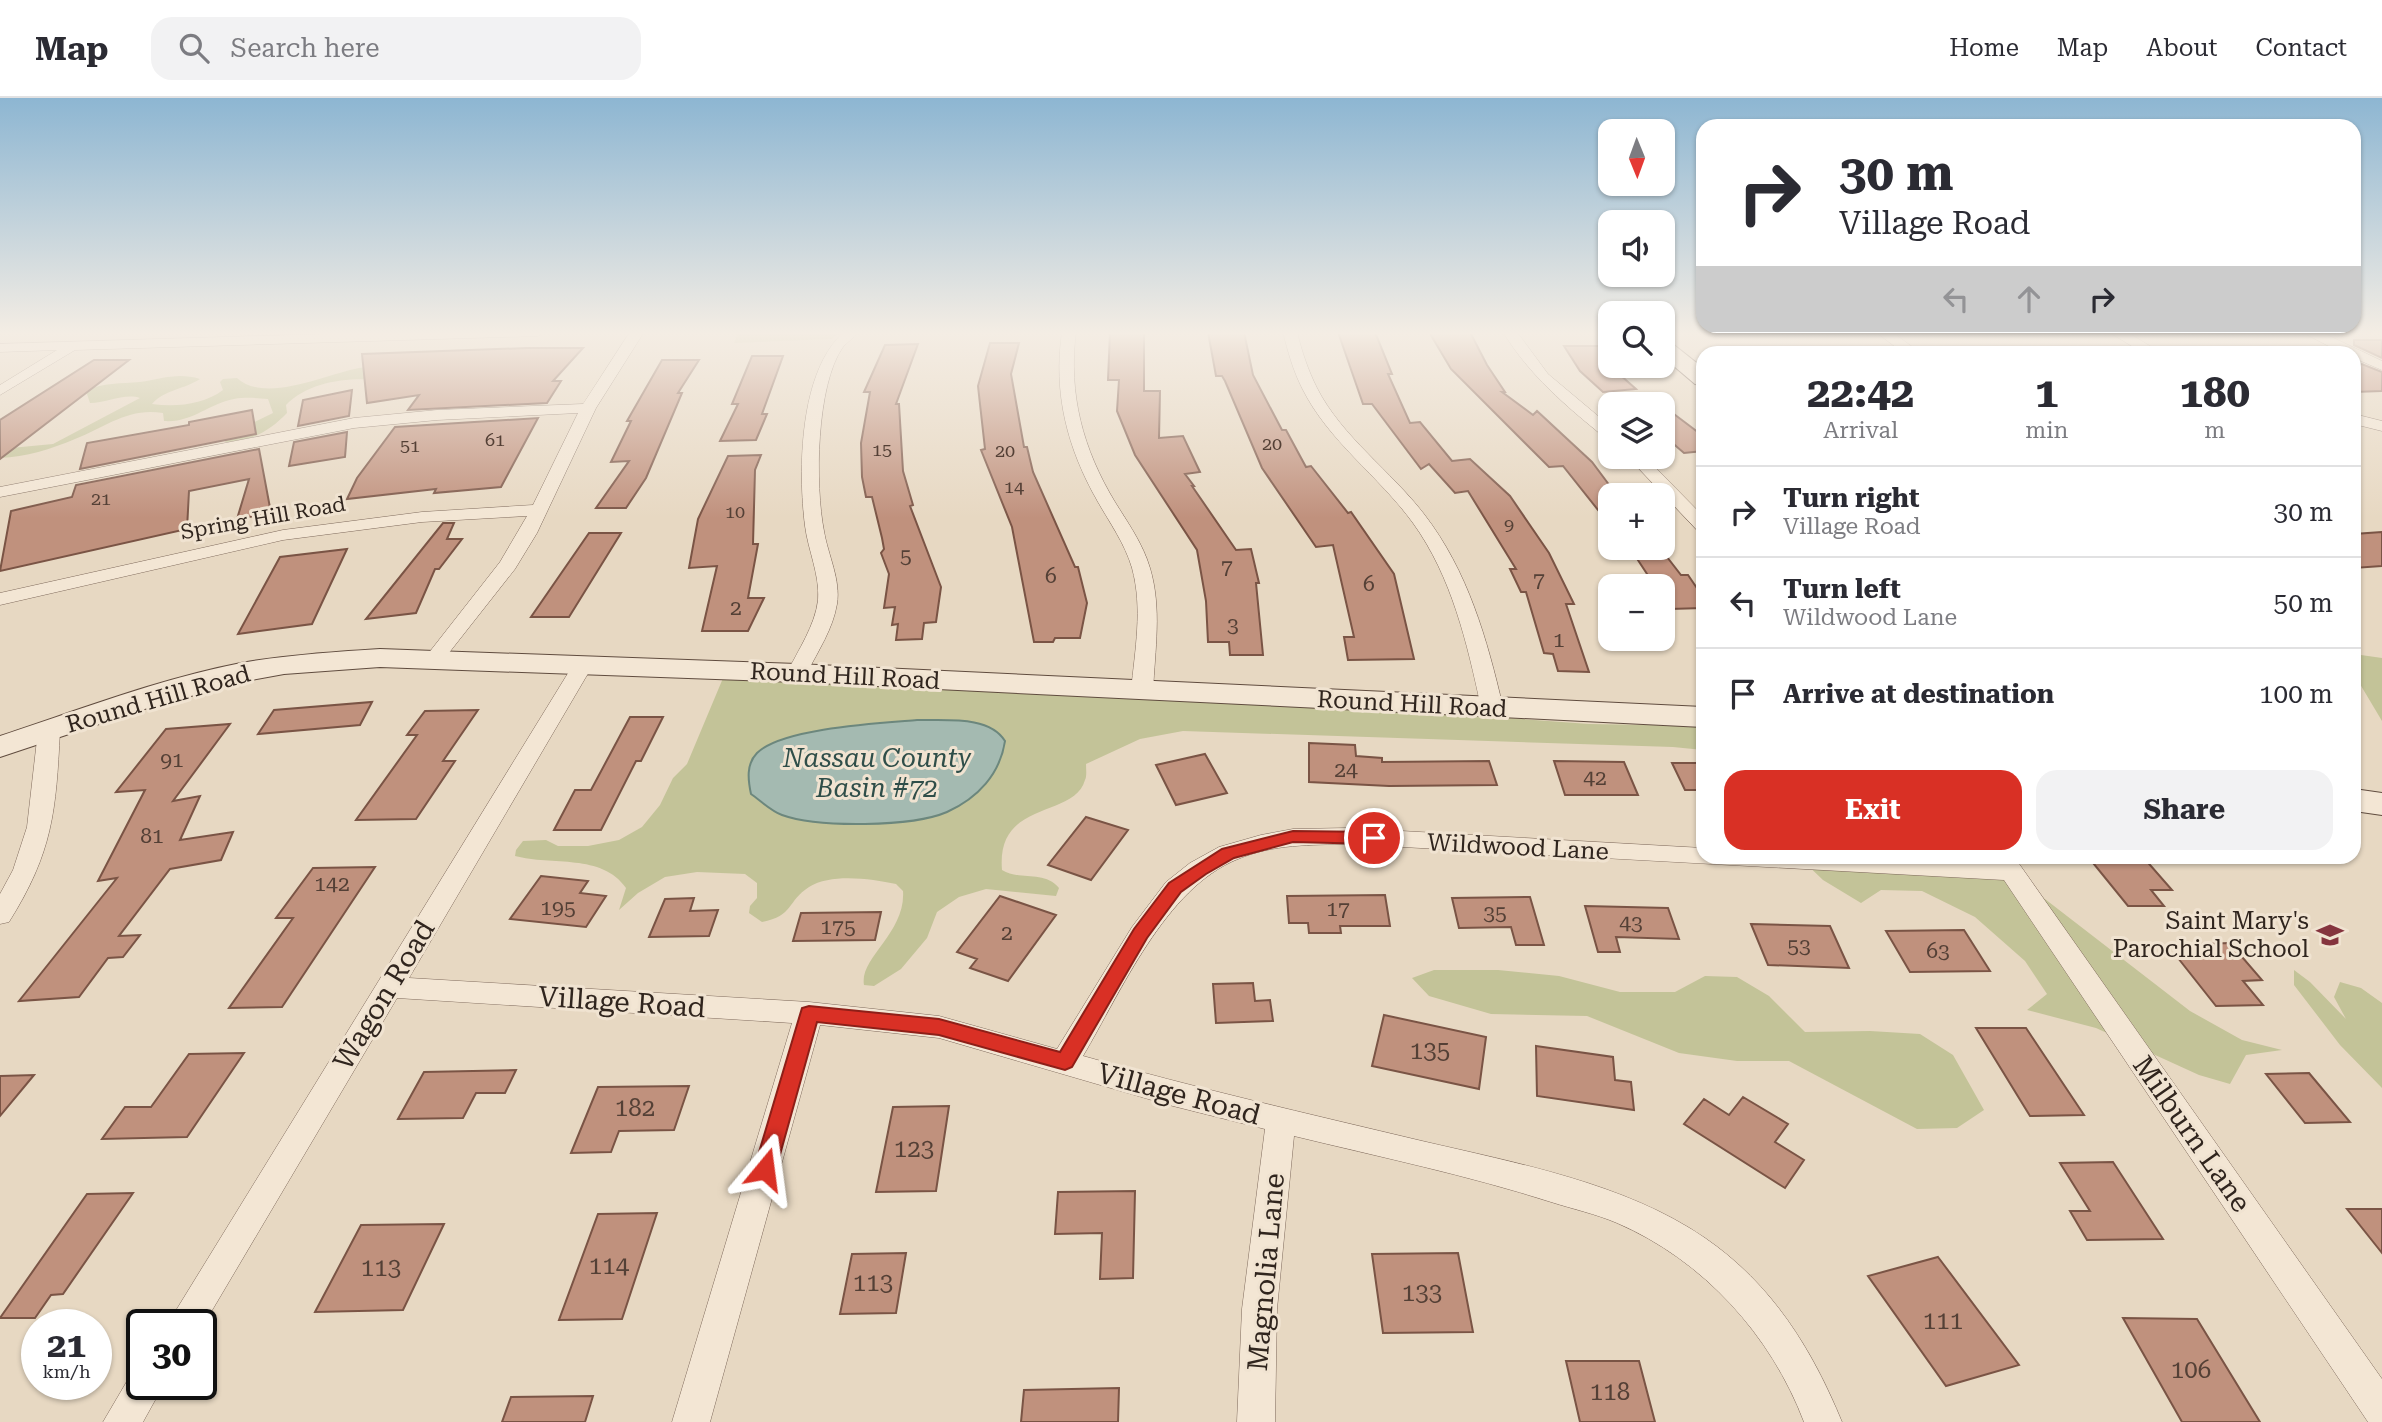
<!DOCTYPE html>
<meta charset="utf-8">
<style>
body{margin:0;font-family:"Roboto Serif",serif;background:#f2f2f3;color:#2b2b33;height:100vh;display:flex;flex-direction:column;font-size:26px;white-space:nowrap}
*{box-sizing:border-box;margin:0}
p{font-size:23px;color:#7c7c81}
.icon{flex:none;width:38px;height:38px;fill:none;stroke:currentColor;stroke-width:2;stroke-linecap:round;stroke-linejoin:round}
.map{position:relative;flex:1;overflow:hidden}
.sheet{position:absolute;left:1696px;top:248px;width:665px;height:518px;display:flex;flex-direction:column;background:#fff;border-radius:21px;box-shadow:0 2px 5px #0004}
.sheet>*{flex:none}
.banner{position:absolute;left:1696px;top:21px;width:665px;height:214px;border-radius:21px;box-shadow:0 2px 5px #0004;background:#fff;color:#2b2b33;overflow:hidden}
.needle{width:46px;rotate:179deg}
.controls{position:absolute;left:1598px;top:21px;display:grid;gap:14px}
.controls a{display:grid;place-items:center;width:77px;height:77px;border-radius:14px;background:#fff;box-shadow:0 2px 5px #0004;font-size:35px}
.speed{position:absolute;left:21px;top:1211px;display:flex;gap:14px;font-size:35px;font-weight:700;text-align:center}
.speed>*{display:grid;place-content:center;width:91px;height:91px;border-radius:50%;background:#fff;box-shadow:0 2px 5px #0004;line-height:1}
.speed small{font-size:18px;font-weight:400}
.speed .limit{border:4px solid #111;border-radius:10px;background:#fff;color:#111}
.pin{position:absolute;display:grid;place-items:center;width:60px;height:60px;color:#fff;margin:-30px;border:4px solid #fff;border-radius:50%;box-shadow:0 2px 7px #0007}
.me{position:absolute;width:77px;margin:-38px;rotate:16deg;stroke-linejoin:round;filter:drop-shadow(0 0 5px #0008)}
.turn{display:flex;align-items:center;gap:24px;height:147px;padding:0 28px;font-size:32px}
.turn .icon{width:91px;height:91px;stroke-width:2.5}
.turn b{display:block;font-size:49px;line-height:60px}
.lanes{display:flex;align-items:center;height:66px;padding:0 28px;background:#0003;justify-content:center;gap:35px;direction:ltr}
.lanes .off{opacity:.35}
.eta{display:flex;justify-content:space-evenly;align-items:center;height:119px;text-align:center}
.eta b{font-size:42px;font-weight:700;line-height:49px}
.button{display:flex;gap:14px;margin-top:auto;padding:14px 28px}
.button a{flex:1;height:80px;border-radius:21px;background:#d93025;color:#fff;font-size:28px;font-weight:700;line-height:80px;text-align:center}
.button a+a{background:#f2f2f3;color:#2b2b33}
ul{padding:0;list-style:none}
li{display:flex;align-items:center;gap:21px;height:91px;padding:0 28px;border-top:2px solid #e1e1e2}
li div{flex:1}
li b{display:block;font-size:26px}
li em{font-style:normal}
header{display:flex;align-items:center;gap:42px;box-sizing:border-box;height:98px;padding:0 35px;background:#fff;border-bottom:2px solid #e1e1e2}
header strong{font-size:33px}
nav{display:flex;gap:38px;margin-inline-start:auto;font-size:24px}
.search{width:490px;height:63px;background:#f2f2f3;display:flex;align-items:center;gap:18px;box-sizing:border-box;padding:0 24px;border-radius:21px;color:#7c7c81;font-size:26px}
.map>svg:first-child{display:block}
</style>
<header>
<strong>Map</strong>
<div class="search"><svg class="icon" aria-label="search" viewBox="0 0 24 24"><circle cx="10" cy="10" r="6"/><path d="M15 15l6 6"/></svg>Search here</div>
<nav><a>Home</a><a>Map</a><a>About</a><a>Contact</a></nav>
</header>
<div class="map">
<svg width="2382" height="1324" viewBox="0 0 2382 1324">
<rect width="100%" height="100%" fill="#e7d8c2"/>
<path fill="#c3c398" d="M738,234h101l-7,7 -98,4z
M392,268l-15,14c-30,-3 -69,2 -91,25l1,8c-17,18 -37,29 -62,29l3,-7 45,-22 -5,-14c-11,-1 -23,-2 -34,0 -26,5 -42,24 -70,22l-1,-8c-34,-6 -58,14 -88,26 -24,10 -49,18 -75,19v-9l53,-5 87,-46c-15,-5 -34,5 -50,5l-4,-12c18,-9 34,-7 54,-9 21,-3 38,-10 60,-3 -15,10 -36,11 -48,25 24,3 51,1 71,-14l-3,-8 3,-3 14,-1c28,26 90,-4 122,-10 11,-2 22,-1 33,-2z
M2354,556l28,4v63l-28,-47z
M726,573l416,20 447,33 114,2v24l-30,-3 -490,-16 -43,8 -54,25c0,5 1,12 -1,16 -11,39 -89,19 -83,90 18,11 42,0 57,18l-3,8 -70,-7 -27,8 -22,15 -10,26 -26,31 -27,17 -10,-1c-5,-27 42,-52 39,-94l-7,-7c-25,-5 -64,-11 -87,3 -22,14 -15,29 -47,35l-13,-9 1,-7 7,-8v-15l-12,-9 -48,-2 -32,5 -27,16 -19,17 7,-22c-24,-35 -74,-22 -111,-32l1,-6 7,-9 23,-1 12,6h30l31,-6 23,-13 18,-22 13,-27 14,-14z
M1800,760h192l198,153 52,29 40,10 -36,5 -16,29 -31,-9 -103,-47 -69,-18 20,-16 -22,-33 -50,-44 -53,-26 -41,-1 -20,13 -38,-23z
M1434,872h64l61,6 61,16h55l30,-16 32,1 32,19 36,36 65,-1 50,3 33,21 31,55 -27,18 -40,1 -128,-68h-52l-58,-8 -92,-37 -96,-2 -62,-18 -17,-18z
M2294,872l16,12 36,37 -12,-22 6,-15 21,6 21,15v85l-42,-43 -46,-60z"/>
<path fill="#a4bab1" stroke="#6c877d" stroke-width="2" d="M917,622c28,1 72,-5 88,21 -5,33 -27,57 -58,71 -35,15 -129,16 -165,3 -11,-4 -21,-14 -31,-21 -3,-14 -5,-30 6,-41 25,-25 124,-30 160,-33z"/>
<path fill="#c0917d" stroke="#7a5445" stroke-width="2" d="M1110,234h34v59h16l-1,47 24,-2 17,36 -15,2 9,12h-2l44,64 15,-1 8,34h-3l7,72h-33l-1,-13h-21l-2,-41 -9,-51 -62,-95 -18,-44 2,-31h-11z
M1208,234h36l9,43 29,55h4l20,37 5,-1 37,47 3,-1 43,62 20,85 -66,1 -4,-23h10l-21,-92 -17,2 -54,-79 -37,-87 -3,-5h-6z
M1338,234h37l17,42h-4l22,49 10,-1 32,39 18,-2 40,37 39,57 25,51h-8l23,68 -31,-1 -5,-17 -9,-1 -18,-61h-5l-11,-23h6l-48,-78 -13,2 -26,-29 -8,5 -49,-65h-9z
M1429,234h41l17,33 18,27h-3l31,23 4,-4 55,51 18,24v39l-47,-59 -14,1 -98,-98z
M2354,242h28v18l-28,-13z
M990,245h29l-8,31 13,73h3l6,25 42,95h3l9,36 -7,35h-25l-2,4h-19l-22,-115 -31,-77 4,-1 -7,-63z
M918,246l-22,60h3l4,67 10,34 -3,1 31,81 -5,35 -12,1 -2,16 -26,1 2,-16 -6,1 3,-18 -11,1 5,-34 -8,-21 3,-4 -2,-11 -10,-41h-6l-4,-20 -1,-34 9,-51h-6l21,-47z
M1564,248h35l11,20 26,23 -33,3 -23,-21z
M527,250h56l-30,33h8l-14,22 -139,7 11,-15 -52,8 -5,-49z
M752,258h31l-21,58h5l-11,26 -36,1 18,-37h-6z
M94,262h35l-129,99v-39z
M662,262h37l-21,33h4l-36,85 -20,30h-30l33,-47 -18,1 20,-41h-4z
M2354,263l28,11v19l-28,1z
M352,292l-3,26 -51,10 5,-26z
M1662,307l41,31v15l-19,2 -22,-19z
M252,312l4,24 -176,35 7,-26 102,-18v-3z
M538,320l-37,69 -67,6 2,-4 -89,10 10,-21 38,-51z
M347,334l-2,25 -56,9 5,-24z
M259,351l12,64 -34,6 12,-40 -60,12 -2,38 -187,42 11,-60 61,-14 4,-12z
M761,357l-6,15 -2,74h5l-10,54h16l-16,33h-46l15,-65 -28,2 9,-49 30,-63z
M443,425h11l-7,16h15l-23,30h-4l-19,44 -50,6z
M2382,434v34l-28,2v-34z
M589,435h32l-52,84h-38z
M1630,450h30l21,27h7l15,22v11l-33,1 -8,-12v-11h-7z
M347,451l-35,75 -74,10 42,-77z
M372,604l-12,23 -102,9 16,-24z
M478,612l-35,51h12l-39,58 -60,1 61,-85h-10l18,-24z
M630,619h33l-22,44h-5l-35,69h-47l21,-40h16z
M230,626l-57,77 27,-5 -20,44 53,-8 -12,28 -51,9 -51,67 21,-1 -17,22 -15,1 -29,39 -60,4 98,-123 -19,3 47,-91 -29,2 50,-63z
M1309,645l46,2 1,11 26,2v4l107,-1 8,24 -108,1 -80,-4z
M1205,656l22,39 -51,12 -20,-40z
M1554,663l70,1 14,33h-73z
M1672,665h31v27h-18z
M1086,719l42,13 -37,50 -43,-15z
M2089,760h55l28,32h-21l13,16h-36z
M375,769l-93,140 -53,1 64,-90h-17l37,-50z
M541,778l47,5 -8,12 26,3 -20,31 -76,-8z
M1385,797l5,31h-50l1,7h-32l-1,-10h-19l-2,-27z
M1000,798l56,19 -48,66 -38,-13 7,-9 -20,-7z
M1530,799l14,48h-28l-5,-18 -52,1 -7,-30z
M694,800l-4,13 28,-1 -9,26 -60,1 16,-38z
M1585,808l83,2 11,31 -63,-2 4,15h-22z
M881,814l-6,28 -82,1 8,-28z
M1751,826l79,2 19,42 -81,-3z
M1964,832l26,41 -80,1 -24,-41z
M2230,845l32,37 -19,1 20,24 -47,1 -38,-48 36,-1 -12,-13z
M1253,885l2,18 15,-1 3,21 -57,2 -3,-39z
M1384,917l102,22 -7,52 -107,-23z
M1976,930h50l58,87 -54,1z
M1536,948l77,11 2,23 16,2 3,28 -97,-14z
M244,955l-57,84 -85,2 23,-32h26l38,-53z
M516,972l-11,23h-29l-13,25 -65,1 26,-47z
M2309,975l41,49 -45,1 -39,-49z
M34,977l-34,41v-40z
M689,988l-15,44 -55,1 -8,21 -40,1 27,-66z
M1743,999l45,27 -13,18 29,18 -19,28 -101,-64 20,-25 25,16z
M949,1008l-13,85 -60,1 17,-85z
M2113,1064l50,77 -76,1 -17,-29h20l-30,-48z
M1135,1093l-2,87 -33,1 2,-46 -47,1 3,-42z
M133,1095l-70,101 -12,1 -16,23h-35l87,-124z
M2347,1111h35v44z
M657,1115l-35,106 -63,1 39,-106z
M444,1126l-41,86 -88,2 46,-87z
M906,1155l-10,60 -56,1 12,-60z
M1458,1155l15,79 -90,1 -11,-79z
M1938,1159l81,108 -73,21 -78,-110z
M2123,1220l74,1 63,103h-78z
M1566,1263h73l16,61h-75z
M1119,1290l-1,34h-97l3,-32z
M593,1298l-8,26h-83l9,-25z"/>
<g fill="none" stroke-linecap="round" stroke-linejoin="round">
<defs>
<path id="street" d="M389,234h156l-7,4 -463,14 -75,45v-10l57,-35 -57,2v-8z
M630,234h14l-48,76 -59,125 -22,36 -74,94h-14l-3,-4 76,-97 27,-46 -105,6 -139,18 -283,65v-12l283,-63 139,-18 111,-7 45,-92 -141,7 -83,8 -354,69v-10l354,-69 83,-8 146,-6z
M844,234h15c-5,6 -12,10 -16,15 -27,38 -28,139 -19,184 4,24 17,49 13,73 -4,25 -19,47 -30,69l-3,4h-14l-3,-4c11,-23 28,-47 31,-73 2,-25 -10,-50 -13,-74 -7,-55 -6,-155 39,-194z
M1062,234h14c-8,62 7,117 39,170 13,21 28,42 35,66 12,40 5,82 3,123l-3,5h-16l-3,-5c4,-41 12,-83 1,-123 -7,-24 -22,-45 -34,-66 -31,-54 -45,-109 -36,-170z
M1283,234h14c5,20 11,38 20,56 25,49 74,83 107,126 44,57 63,125 79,193l-3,5h-16l-3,-5c-14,-64 -29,-130 -68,-184 -34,-47 -85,-82 -111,-135 -9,-18 -14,-36 -19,-56z
M1503,234h14l31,42 62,52v13l-6,-2c-39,-32 -74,-61 -101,-105z
M1876,234h16l30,22h-17z
M2109,234h18l36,22h-18z
M2302,234h19l61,29v9l-28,-12v-4h-10z
M2354,316l28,7v10l-28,-7z
M1628,359h17l58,59v15l-6,-1z
M583,561l7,2 3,4 -184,313 400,24 130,14 118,33 75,-122 34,-45 24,-19 29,-16 42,-12 32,-6 55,-1 355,20v10h187l102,4 -2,-4h25l367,521v43h-14l-364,-542 -656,-36c-37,1 -75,0 -110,15 -73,29 -117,133 -155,197 112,32 226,58 339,85 94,22 203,42 283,97 67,46 107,111 137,184h-38c-33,-87 -101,-162 -187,-199 -21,-9 -44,-14 -66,-21 -84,-27 -171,-45 -257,-66l-17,173 -2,113h-38l5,-113 23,-180 -96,-24 -230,-67 -119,-13 -110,397h-38l120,-399 -395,-25 -196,331v-4h-34l406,-660 3,-4z
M49,626l8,2 3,5c-4,80 -7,121 -51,191l-9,2v-30l13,-24 14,-43 11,-96 3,-5z
M142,1270v16h22l-21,38h-40l30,-51z"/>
<path id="secondary" d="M1662,241l7,2 34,27v17l-8,-1 -33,-28z
M380,551l417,15 906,43v20l-906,-45 -417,-15 -96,7 -43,8 -100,28 -141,47v-21c79,-26 159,-57 241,-73 46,-8 92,-11 139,-14z
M2354,691l28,4v22l-28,-4z"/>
</defs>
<use href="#street" stroke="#7f6a5c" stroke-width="1"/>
<use href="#secondary" stroke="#604c3f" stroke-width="2"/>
<use href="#street" fill="#f3e6d4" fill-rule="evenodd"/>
<use href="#secondary" fill="#f3e6d4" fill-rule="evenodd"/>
</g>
<linearGradient id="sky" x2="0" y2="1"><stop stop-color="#8db6d2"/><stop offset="0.56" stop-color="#f4ede4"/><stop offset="1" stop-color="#f4ede4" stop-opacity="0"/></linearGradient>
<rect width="2382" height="420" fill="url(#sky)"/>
<path fill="#d93025" stroke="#8d1f18" stroke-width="2" d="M1293,733l81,1 8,6 -8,6 -81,-2 -59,16 -28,16 -25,18 -34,46 -75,129 -7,3 -126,-35 -122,-13 -41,147 -3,7 -8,3 -8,-3 -3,-7 48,-161 7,-2 130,13 121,33 74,-123 35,-46 53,-34z"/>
<defs>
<symbol id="school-bare" viewBox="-9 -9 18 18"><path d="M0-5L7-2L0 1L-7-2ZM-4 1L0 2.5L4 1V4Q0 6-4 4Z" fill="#85343e" stroke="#f0e3d1" stroke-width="2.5" paint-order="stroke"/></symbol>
</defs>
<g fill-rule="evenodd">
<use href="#school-bare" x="2311" y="818" width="38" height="38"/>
</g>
<g text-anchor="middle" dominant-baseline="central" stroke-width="6" stroke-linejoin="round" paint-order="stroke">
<g font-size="18" fill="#544036">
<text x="495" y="341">61</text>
<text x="1272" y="345">20</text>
<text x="410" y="347">51</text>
<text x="882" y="351">15</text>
<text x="1005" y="352">20</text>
<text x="1014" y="388">14</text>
<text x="101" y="400">21</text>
<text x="735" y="413">10</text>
<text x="1509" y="426">9</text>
</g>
<g font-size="21" fill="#30251e" stroke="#f0e3d1">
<text transform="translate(263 420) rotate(-10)">Spring Hill Road</text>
</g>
<g font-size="21" fill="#544036">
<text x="906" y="458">5</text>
<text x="1227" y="469">7</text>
<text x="1051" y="478">6</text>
<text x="1539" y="482">7</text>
<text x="1369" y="486">6</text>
<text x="736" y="510">2</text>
<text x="1233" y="527">3</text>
<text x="1559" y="542">1</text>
<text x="172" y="662">91</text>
<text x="1346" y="672">24</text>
<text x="1595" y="680">42</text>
<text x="152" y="738">81</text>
<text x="332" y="786">142</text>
<text x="558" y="810">195</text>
<text x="1338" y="811">17</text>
<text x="1495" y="815">35</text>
<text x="1631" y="825">43</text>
<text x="838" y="829">175</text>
<text x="1007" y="835">2</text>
<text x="1799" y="848">53</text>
<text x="1938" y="853">63</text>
</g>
<g font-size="24" fill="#30251e" stroke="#f0e3d1">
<text transform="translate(845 578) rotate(3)">Round Hill Road</text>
<text transform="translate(158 601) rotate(-16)">Round Hill Road</text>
<text transform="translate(1412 606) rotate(3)">Round Hill Road</text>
<text transform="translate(1518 749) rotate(3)">Wildwood Lane</text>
</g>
<g font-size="24" fill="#30251e" stroke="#f0e3d1" text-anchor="end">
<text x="2309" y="823">Saint Mary's<tspan x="2309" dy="28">Parochial School</tspan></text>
</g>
<g font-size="24" fill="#544036">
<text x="1430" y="953">135</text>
<text x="635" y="1010">182</text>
<text x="914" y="1051">123</text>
<text x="609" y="1168">114</text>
<text x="381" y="1170">113</text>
<text x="873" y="1185">113</text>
<text x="1422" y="1195">133</text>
<text x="1943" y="1223">111</text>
<text x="2191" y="1272">106</text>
<text x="1610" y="1294">118</text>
</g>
<g font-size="26" font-style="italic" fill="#2f4e49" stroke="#f0e3d1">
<text x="877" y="660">Nassau County<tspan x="877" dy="30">Basin #72</tspan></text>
</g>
<g font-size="28" fill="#30251e" stroke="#f0e3d1">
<text transform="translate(384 897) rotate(-59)">Wagon Road</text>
<text transform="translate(622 904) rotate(4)">Village Road</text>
<text transform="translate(1179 996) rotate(15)">Village Road</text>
<text transform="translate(2192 1036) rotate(55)">Milburn Lane</text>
<text transform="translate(1266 1174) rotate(-85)">Magnolia Lane</text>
</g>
</g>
</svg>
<div class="controls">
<a><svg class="needle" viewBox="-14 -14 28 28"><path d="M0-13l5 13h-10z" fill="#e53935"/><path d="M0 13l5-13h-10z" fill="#7c7c81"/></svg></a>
<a><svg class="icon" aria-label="sound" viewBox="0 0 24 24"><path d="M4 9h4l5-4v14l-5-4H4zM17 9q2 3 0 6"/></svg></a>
<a><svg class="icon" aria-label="search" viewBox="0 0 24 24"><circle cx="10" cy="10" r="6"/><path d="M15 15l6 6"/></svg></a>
<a><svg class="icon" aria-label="layers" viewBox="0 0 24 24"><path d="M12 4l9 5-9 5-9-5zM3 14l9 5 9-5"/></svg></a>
<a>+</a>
<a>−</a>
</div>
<div class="speed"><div>21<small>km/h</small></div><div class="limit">30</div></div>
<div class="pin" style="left:1374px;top:740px;background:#d93025"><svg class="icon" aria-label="arrive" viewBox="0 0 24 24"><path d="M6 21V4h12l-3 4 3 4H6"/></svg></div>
<svg class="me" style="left:765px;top:1071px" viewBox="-20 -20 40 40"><path d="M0-17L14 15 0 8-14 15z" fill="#d93025" stroke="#fff" stroke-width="4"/></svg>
<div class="banner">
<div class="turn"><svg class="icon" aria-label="right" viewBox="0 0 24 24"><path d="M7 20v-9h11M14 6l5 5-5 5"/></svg><div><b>30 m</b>Village Road</div></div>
<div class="lanes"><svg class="icon off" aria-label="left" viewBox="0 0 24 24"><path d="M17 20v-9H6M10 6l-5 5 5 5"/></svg><svg class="icon off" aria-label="ahead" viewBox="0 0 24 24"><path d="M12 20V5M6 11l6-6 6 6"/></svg><svg class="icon" aria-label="right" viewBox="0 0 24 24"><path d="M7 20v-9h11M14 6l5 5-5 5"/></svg></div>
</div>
<section class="sheet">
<div class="eta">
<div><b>22:42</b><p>Arrival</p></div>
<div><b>1</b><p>min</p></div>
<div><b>180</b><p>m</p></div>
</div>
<ul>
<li><svg class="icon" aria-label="right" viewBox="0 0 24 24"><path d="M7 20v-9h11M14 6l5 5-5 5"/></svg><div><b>Turn right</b><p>Village Road</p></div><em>30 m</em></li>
<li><svg class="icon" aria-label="left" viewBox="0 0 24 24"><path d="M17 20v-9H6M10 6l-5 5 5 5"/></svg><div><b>Turn left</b><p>Wildwood Lane</p></div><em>50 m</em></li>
<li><svg class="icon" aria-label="arrive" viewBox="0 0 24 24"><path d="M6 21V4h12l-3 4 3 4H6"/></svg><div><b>Arrive at destination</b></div><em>100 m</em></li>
</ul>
<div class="button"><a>Exit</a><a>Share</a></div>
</section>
</div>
